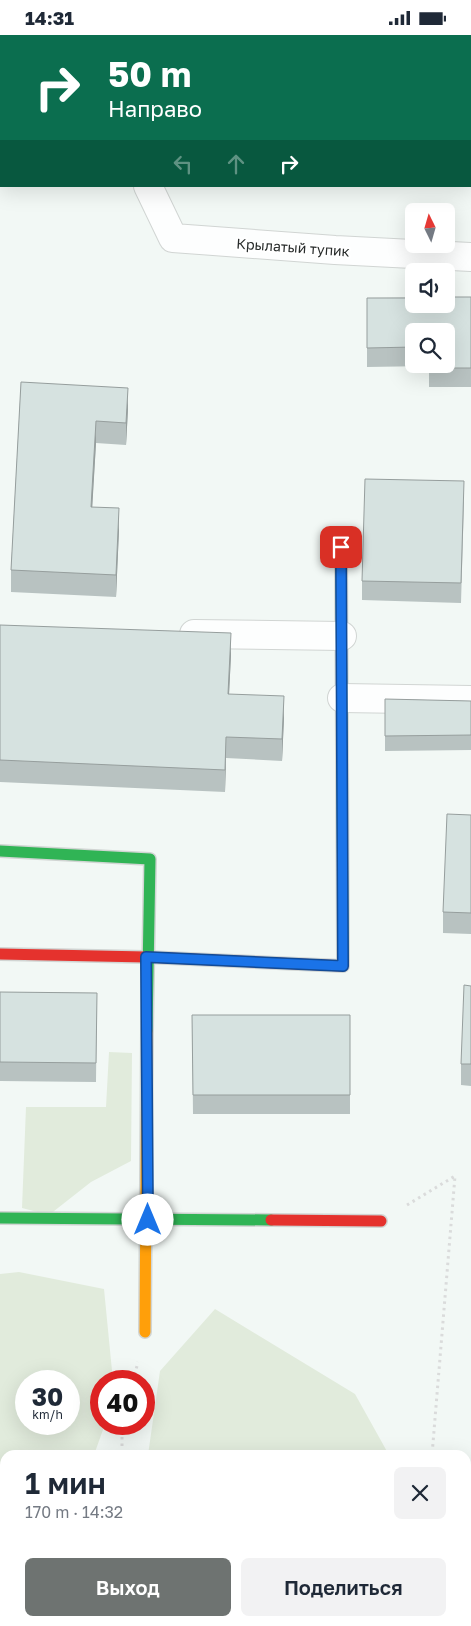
<!DOCTYPE html>
<html lang="ru">
<meta charset="utf-8">
<style>
body{margin:0;font-family:"Golos Text",sans-serif;background:#f2f2f3;color:#1f2937;height:100vh;display:flex;flex-direction:column;font-size:19px;white-space:nowrap}
*{box-sizing:border-box;margin:0}
p{font-size:16px;color:#747a83}
.icon{flex:none;width:28px;height:28px;fill:none;stroke:currentColor;stroke-width:2;stroke-linecap:round;stroke-linejoin:round}
.map{position:relative;flex:1;overflow:hidden}
.sheet{position:absolute;left:0px;top:1415px;width:471px;height:176px;display:flex;flex-direction:column;background:#fff;border-radius:15px 15px 0 0;box-shadow:0 5px 20px #0002}
.sheet>*{flex:none}
.hud{position:absolute;left:0px;top:0px;width:471px;height:152px;box-shadow:0 5px 20px #0002;background:#0b6e4f;color:#fff;overflow:hidden}
.needle{width:32px;rotate:355deg}
.controls{position:absolute;left:405px;top:168px;display:grid;gap:10px}
.controls a{display:grid;place-items:center;width:50px;height:50px;border-radius:8px;background:#fff;box-shadow:0 5px 20px #0002;font-size:25px}
.speed{position:absolute;left:15px;top:1335px;display:flex;gap:10px;font-size:25px;font-weight:700;text-align:center}
.speed>*{display:grid;place-content:center;width:65px;height:65px;border-radius:50%;background:#fff;box-shadow:0 5px 20px #0002;line-height:1}
.speed small{font-size:12px;font-weight:400}
.speed .limit{border:8px solid #d22;background:#fff;color:#111}
.pin{position:absolute;display:grid;place-items:center;width:42px;height:42px;color:#fff;margin:-21px;border-radius:10px;box-shadow:0 2px 8px #0006}
.me{position:absolute;width:55px;margin:-28px;rotate:0deg;stroke-linejoin:round;filter:drop-shadow(0 0 4px #0008)}
.turn{display:flex;align-items:center;gap:18px;height:105px;padding:0 25px;font-size:22px}
.turn .icon{width:65px;height:65px;stroke-width:2.5}
.turn b{display:block;font-size:35px;line-height:42px}
.lanes{display:flex;align-items:center;height:48px;padding:0 25px;background:#0003;justify-content:center;gap:25px;direction:ltr}
.lanes .off{opacity:.35}
.round{display:grid;place-items:center;flex:none;width:52px;height:52px;border-radius:8px;background:#f2f2f3}
.summary{display:flex;align-items:center;justify-content:space-between;height:85px;padding:0 25px}
h1{font-size:30px;font-weight:600;line-height:38px}
.action{display:flex;gap:10px;margin-top:auto;padding:10px 25px}
.action a{flex:1;height:58px;border-radius:8px;background:#6e7371;color:#fff;font-size:20px;font-weight:600;line-height:58px;text-align:center}
.action a+a{background:#f2f2f3;color:#1f2937}
.status{display:flex;justify-content:space-between;align-items:center;height:35px;padding:0 25px;background:#fff;direction:ltr}
.status svg{height:14px;fill:currentColor}
.map>svg:first-child{display:block}
</style>
<div class="status"><b>14:31</b><svg viewBox="0 0 49 12"><path d="M0 12V9h3v3zM5 12V6h3v6zM10 12V3h3v9zM15 12V0h3v12zM26 1h20v11H26zM47 4h2v5h-2z"/></svg></div>
<div class="map">
<svg width="471" height="1591" viewBox="0 0 471 1591">
<rect width="100%" height="100%" fill="#f2f8f5"/>
<path fill="#e1ebdc" fill-rule="evenodd" d="M109,1017l23,1 -1,108 -40,21 -42,33 -27,-7 4,-101h80z
M19,1237l85,17 9,92h-12v43h4l-11,31h-89v28l-5,-1v-208zM26,1346h43v43h-43z
M215,1274l140,85 34,61h-241l12,-84z
M140,1586h183l-3,5h-179z"/>
<g fill="none" stroke-linecap="round" stroke-linejoin="round">
<defs>
<path id="street" d="M0,86h1
M148,151l25,52 162,12 136,7
M194,599l148,2
M342,663l129,2"/>
<path id="fast" d="M341,512l2,414
M0,816l150,8 -3,172
M0,1183l271,2"/>
<path id="slow" d="M145,1297l2,-301"/>
<path id="jam" d="M0,919l146,3 197,9v-5
M271,1185l110,1"/>
</defs>
<use href="#street" stroke="#d1d5d3" stroke-width="30"/>
<use href="#fast" stroke="#d1d5d3" stroke-width="14"/>
<use href="#slow" stroke="#d1d5d3" stroke-width="14"/>
<use href="#jam" stroke="#d1d5d3" stroke-width="14"/>
<path stroke="#dadbdb" stroke-width="3" stroke-dasharray="2.5 4" stroke-linecap="butt" d="M407,1170l48,-29 -23,279
M133,1346l5,-19
M122,1389v31
M126,1586v5
M401,1591l1,-5"/>
<use href="#street" stroke="#fdfefe" stroke-width="28"/>
<use href="#fast" stroke="#30b455" stroke-width="11"/>
<use href="#slow" stroke="#ff9f0a" stroke-width="11"/>
<use href="#jam" stroke="#e5322d" stroke-width="11"/>
</g>
<path fill="#b8c2c1" fill-rule="evenodd" d="M63,0h254v1h-222z
M471,262v90h-42v-21l-62,1v-69zM414,296l32,33h-32z
M21,347l107,27 -2,36 -30,-2 -4,64 27,23 -3,67 -105,-5v-22z
M464,466l-3,102 -99,-3v-19z
M0,590l231,30 -2,39 55,24 -2,43 -56,-3 -1,34 -225,-10z
M385,664l86,2v49l-86,1z
M471,780v119l-28,-1v-21z
M471,951v100l-10,-1v-21z
M0,957l97,1 -1,89 -96,-1z
M192,980h158v99h-157z"/>
<path fill="#969e9d" d="M128,353v21l-2,36v-22z
M96,386v22l-5,86v-22z
M119,473v22l-3,67v-22z
M231,598v22l-3,60v-21z
M284,661v22l-2,43v-22z
M226,702v21l-1,34v-22z"/>
<path fill="#d6e2e0" stroke="#969e9d" d="M446,262h25v71h-42v-4h17v-33h-32v16l-47,1v-50h47v6h32z
M21,347l107,6 -2,35 -30,-2 -5,86 28,1 -3,67 -105,-5z
M365,444l99,2 -3,102 -99,-2z
M0,590l231,8 -3,61 56,2 -2,43 -56,-2 -1,33 -225,-10z
M385,664l86,2v34l-86,1z
M447,779l24,1v98l-28,-1z
M464,950l7,1v78h-10z
M0,957l97,1 -1,70 -96,-1z
M192,980h158v80h-157z"/>
<g fill="none" stroke-linecap="round" stroke-linejoin="round">
<defs>
<path id="route" d="M148,1185l-2,-263 197,9 -2,-419"/>
</defs>
<use href="#route" stroke="#114b97" stroke-width="12"/>
<use href="#route" stroke="#1a73e8" stroke-width="9"/>
</g>
<g text-anchor="middle" dominant-baseline="central" stroke-width="4" stroke-linejoin="round" paint-order="stroke">
<g font-size="14" fill="#272b2a" stroke="#fff">
<text transform="translate(293 212) rotate(4)">Крылатый тупик</text>
</g>
</g>
</svg>
<div class="controls">
<a><svg class="needle" viewBox="-14 -14 28 28"><path d="M0-13l5 13h-10z" fill="#e53935"/><path d="M0 13l5-13h-10z" fill="#747a83"/></svg></a>
<a><svg class="icon" aria-label="sound" viewBox="0 0 24 24"><path d="M4 9h4l5-4v14l-5-4H4zM17 9q2 3 0 6"/></svg></a>
<a><svg class="icon" aria-label="search" viewBox="0 0 24 24"><circle cx="10" cy="10" r="6"/><path d="M15 15l6 6"/></svg></a>
</div>
<div class="speed"><div>30<small>km/h</small></div><div class="limit">40</div></div>
<div class="pin" style="left:341px;top:512px;background:#d93025"><svg class="icon" aria-label="arrive" viewBox="0 0 24 24"><path d="M6 21V4h12l-3 4 3 4H6"/></svg></div>
<svg class="me" style="left:148px;top:1185px" viewBox="-20 -20 40 40"><circle r="19" fill="#fff"/><path d="M0-13L10 11 0 6-10 11z" fill="#1a73e8"/></svg>
<div class="hud">
<div class="turn"><svg class="icon" aria-label="right" viewBox="0 0 24 24"><path d="M7 20v-9h11M14 6l5 5-5 5"/></svg><div><b>50 m</b>Направо</div></div>
<div class="lanes"><svg class="icon off" aria-label="left" viewBox="0 0 24 24"><path d="M17 20v-9H6M10 6l-5 5 5 5"/></svg><svg class="icon off" aria-label="ahead" viewBox="0 0 24 24"><path d="M12 20V5M6 11l6-6 6 6"/></svg><svg class="icon" aria-label="right" viewBox="0 0 24 24"><path d="M7 20v-9h11M14 6l5 5-5 5"/></svg></div>
</div>
<section class="sheet">
<div class="summary"><div><h1>1 мин</h1><p>170 m · 14:32</p></div><a class="round"><svg class="icon" aria-label="close" viewBox="0 0 24 24"><path d="M6 6l12 12M18 6L6 18"/></svg></a></div>
<div class="action"><a>Выход</a><a>Поделиться</a></div>
</section>
</div>
